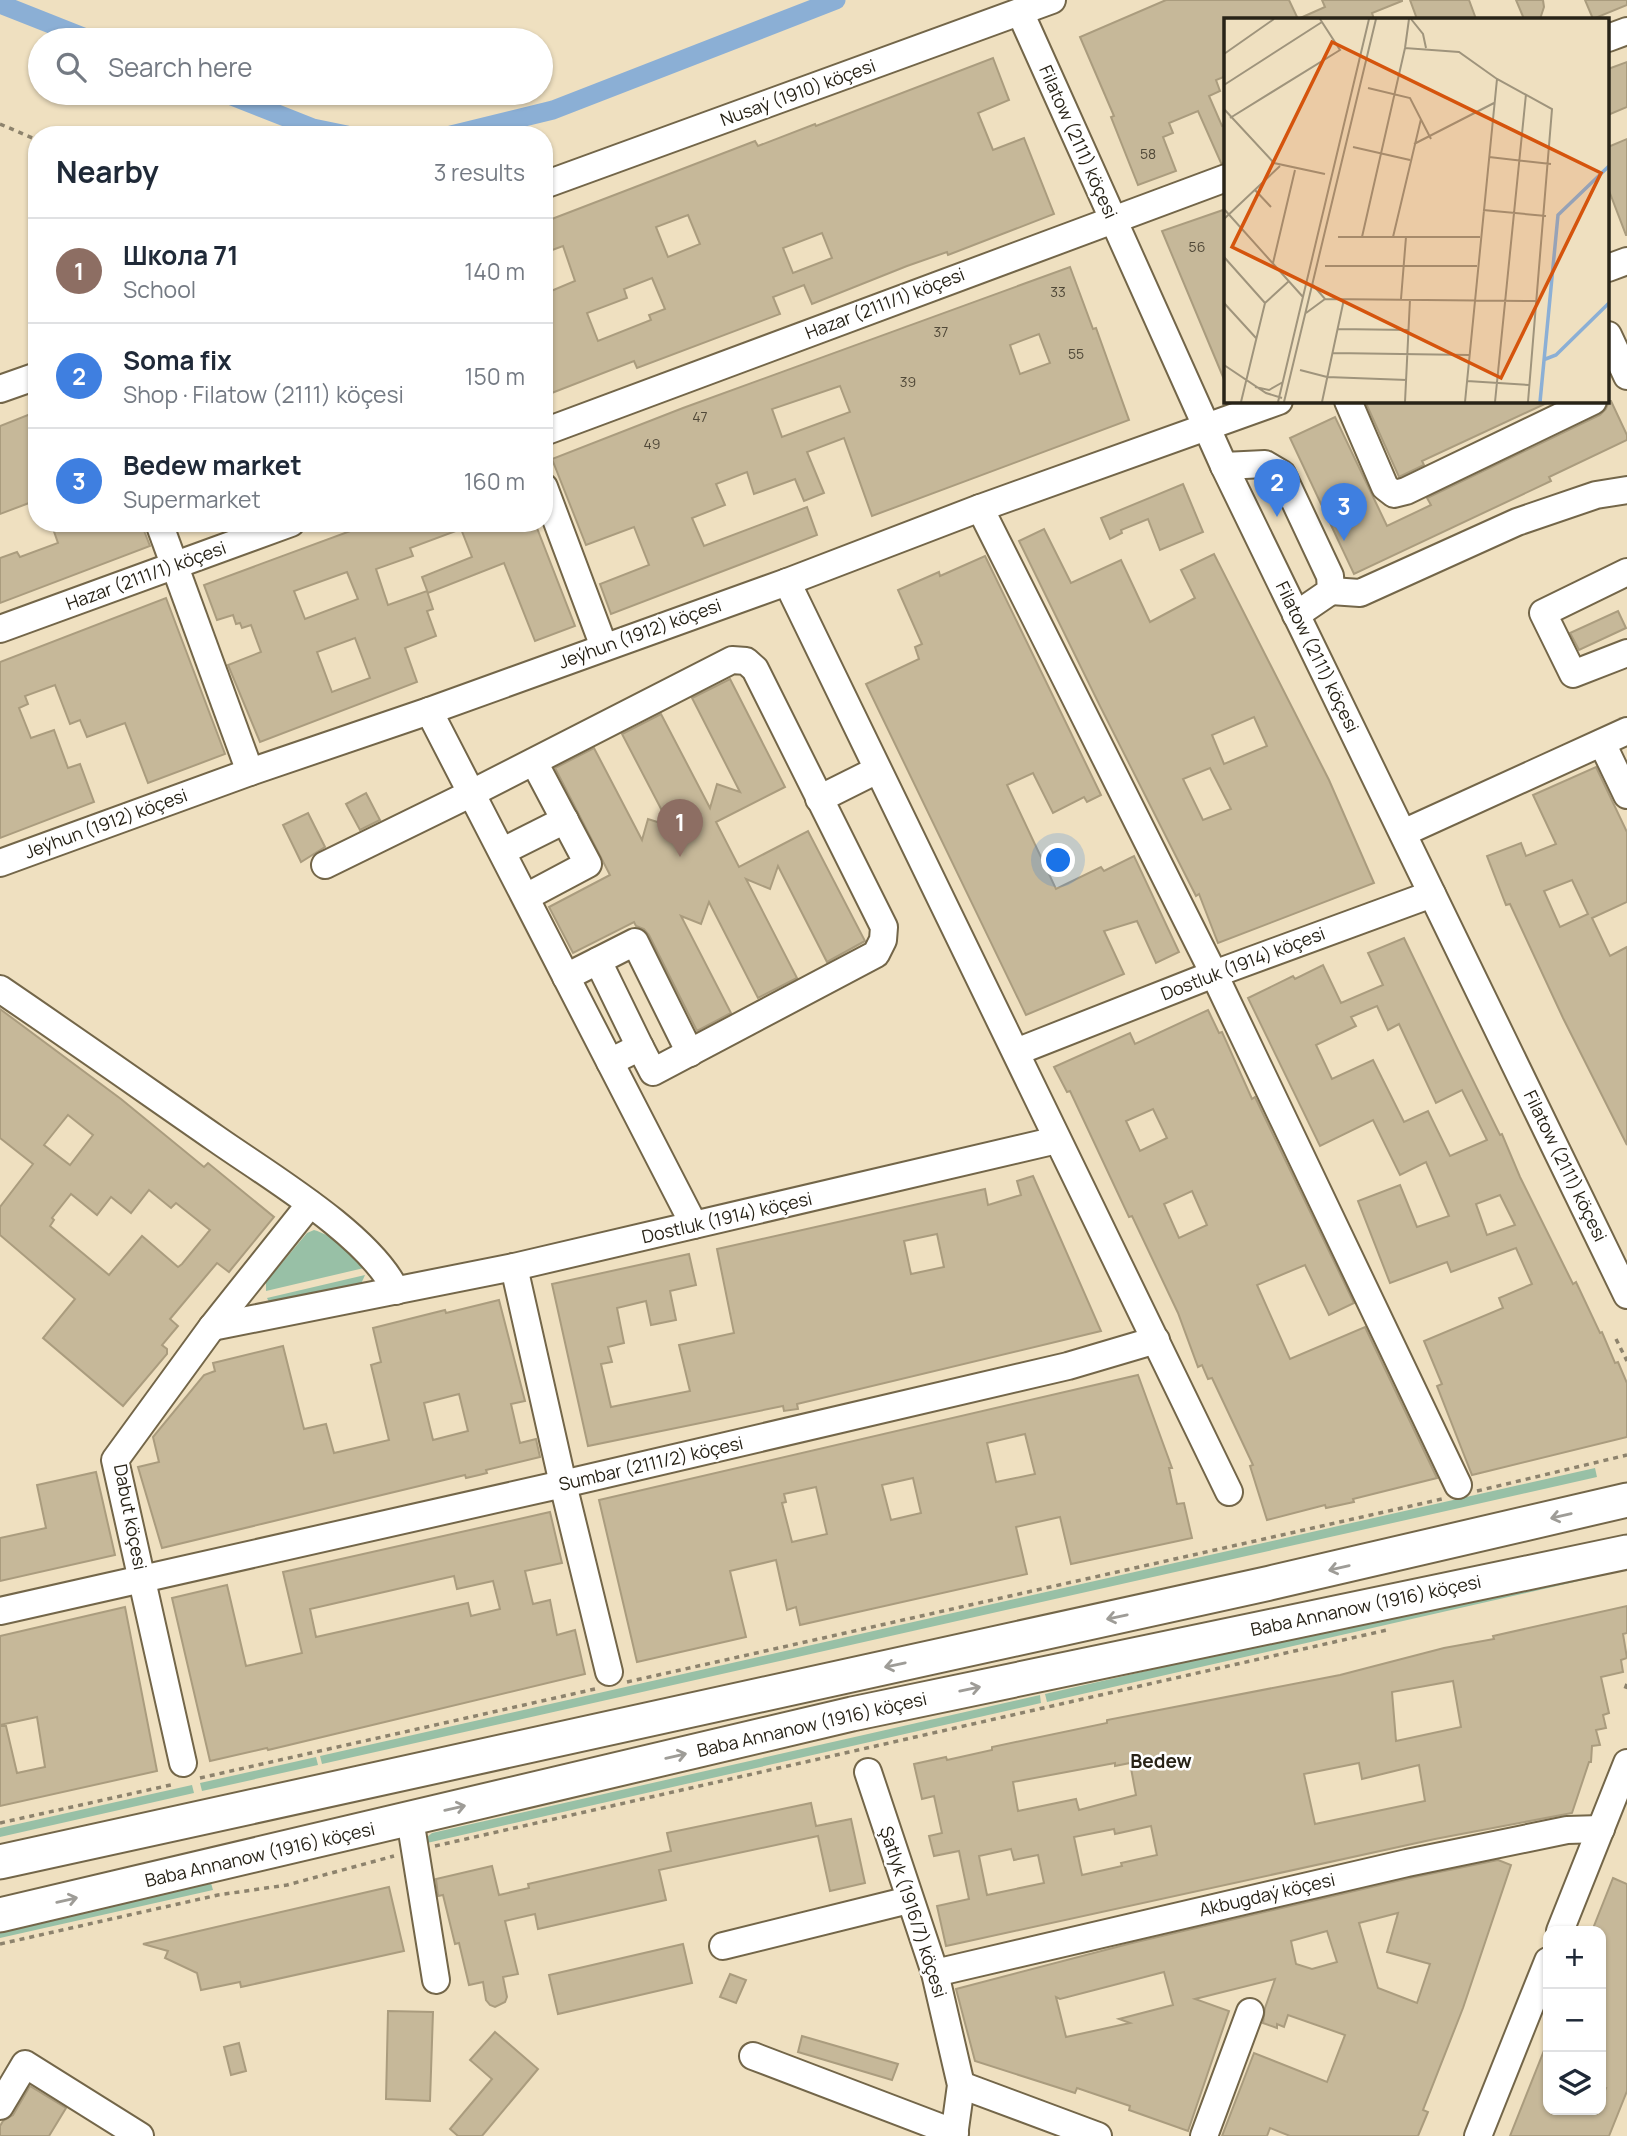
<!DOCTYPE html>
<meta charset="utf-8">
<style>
body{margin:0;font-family:Manrope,sans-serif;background:#f2f2f3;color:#1f2937}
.controls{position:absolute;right:21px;bottom:21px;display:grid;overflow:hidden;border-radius:14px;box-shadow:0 2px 5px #0004}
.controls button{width:63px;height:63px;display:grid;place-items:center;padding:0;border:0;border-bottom:2px solid #e0e1e3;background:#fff;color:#1f2937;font:35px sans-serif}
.you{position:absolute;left:1059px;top:861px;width:24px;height:24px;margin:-18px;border:5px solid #fff;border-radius:50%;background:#1a73e8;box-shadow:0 0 0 10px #1a73e833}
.badge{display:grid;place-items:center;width:46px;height:46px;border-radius:50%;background:#b45309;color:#fff;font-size:23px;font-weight:700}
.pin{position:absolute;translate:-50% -58px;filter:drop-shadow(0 2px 4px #0008)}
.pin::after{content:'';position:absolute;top:37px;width:24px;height:21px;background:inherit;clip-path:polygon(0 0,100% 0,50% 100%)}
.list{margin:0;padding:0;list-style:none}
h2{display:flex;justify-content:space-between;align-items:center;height:91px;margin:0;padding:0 28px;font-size:30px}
h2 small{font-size:23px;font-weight:400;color:#747a83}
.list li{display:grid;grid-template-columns:46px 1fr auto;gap:21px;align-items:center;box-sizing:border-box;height:105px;padding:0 28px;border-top:2px solid #e0e1e3}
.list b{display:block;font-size:26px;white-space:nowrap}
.list p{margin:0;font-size:23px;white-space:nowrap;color:#747a83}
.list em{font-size:23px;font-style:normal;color:#747a83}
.icon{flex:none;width:38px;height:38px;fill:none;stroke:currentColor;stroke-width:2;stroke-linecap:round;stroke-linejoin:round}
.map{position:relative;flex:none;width:1627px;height:2136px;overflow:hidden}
.search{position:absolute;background:#fff;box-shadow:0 2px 5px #0004;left:28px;top:28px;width:525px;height:77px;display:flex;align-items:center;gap:18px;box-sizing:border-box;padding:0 24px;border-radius:38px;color:#747a83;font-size:26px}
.panel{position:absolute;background:#fff;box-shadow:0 2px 5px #0004;left:28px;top:126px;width:525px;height:406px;border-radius:28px}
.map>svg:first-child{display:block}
.green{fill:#98c0a6}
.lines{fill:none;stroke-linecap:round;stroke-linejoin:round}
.canal{stroke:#8bafd5;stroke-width:19}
.building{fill:#c6b899;stroke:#aa9c7e;stroke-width:2;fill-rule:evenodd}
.minor-casing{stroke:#736649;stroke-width:30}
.major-casing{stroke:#736649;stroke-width:37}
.path{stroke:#8d836d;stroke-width:3.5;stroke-dasharray:5 5;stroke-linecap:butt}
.minor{stroke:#fff;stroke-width:26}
.major{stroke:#fff;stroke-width:33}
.oneway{stroke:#9e9c97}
.labels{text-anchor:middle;stroke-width:5;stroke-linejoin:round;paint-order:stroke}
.number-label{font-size:14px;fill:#504838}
.street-label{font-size:18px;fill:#282317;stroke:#fff}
.neighbourhood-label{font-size:19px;font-weight:bold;fill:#282317;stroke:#fff}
.inset-river{fill:none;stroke:#8bafd5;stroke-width:3.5}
.inset-road{fill:none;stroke:#9f947c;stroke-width:2}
.view{fill:#d5540d;fill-opacity:0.15;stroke:#d5540d;stroke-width:3.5}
.inset-edge{fill:none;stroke:#282317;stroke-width:3.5}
</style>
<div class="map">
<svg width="1627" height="2136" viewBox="0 0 1627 2136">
<rect width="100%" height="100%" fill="#efe0c0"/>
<g class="green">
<path d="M314,1230C331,1235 356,1252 364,1268L266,1291V1282L307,1233Z"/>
<path d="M365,1275L361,1284L270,1304L267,1298Z"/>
<path d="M1595,1468L1597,1477L322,1764L320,1756Z"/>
<path d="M1616,1564L1618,1572L1047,1702L1045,1694Z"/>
<path d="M1040,1695L1041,1703L427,1843V1837L432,1833Z"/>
<path d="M316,1757L318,1765L202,1791L200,1783Z"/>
<path d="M192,1785L194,1793L0,1837V1828Z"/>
<path d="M211,1883L213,1890L0,1938V1931Z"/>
</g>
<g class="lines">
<g class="canal">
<path d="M0,4L91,40"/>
<path d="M224,93L313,128L347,135"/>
<path d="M451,135L553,110L836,0"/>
</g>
</g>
<g class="building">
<path d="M1166,0H1289L1298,19H1226V76L1216,80L1220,91L1209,96L1222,126L1226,124V163H1221L1198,111L1169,123L1173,133L1163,137L1176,171L1138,185L1111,117L1114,116L1080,37Z"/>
<path d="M1322,0H1402V1L1372,13L1374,19H1298L1325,7Z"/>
<path d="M1410,0H1469L1476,19H1417Z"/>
<path d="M1516,0H1543L1544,7L1540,19H1524Z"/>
<path d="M1585,0H1627V5L1593,19Z"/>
<path d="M993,58L1009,100L978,113L993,150L1024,138L1054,214L948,255L947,252L907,266L812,304L804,285L773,297L780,314L637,368L634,361L544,396V294L575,281L563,246L544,253V222L755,141L758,146L815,124L816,126ZM688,215L700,244L668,257L656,227ZM822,233L832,258L793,273L783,248ZM652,278L665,309L649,315L651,320L598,341L587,313L627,298L624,289Z"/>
<path d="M1627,62V107L1608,115V69Z"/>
<path d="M1627,139V235H1626L1608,188V147Z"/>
<path d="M1226,209V384L1162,231Z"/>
<path d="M1070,267L1093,329L1096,328L1129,420L872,516L844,438L807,452L824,493L804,501L795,479L754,494L747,472L716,484L725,505L692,518L704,546L807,507L817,535L611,614L600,584L649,565L634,527L586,545L552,459L683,408ZM1039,334L1050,363L1020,374L1010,345ZM840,386L850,412L782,437L772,409Z"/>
<path d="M1365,401H1557L1552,403L1551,401L1422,461L1424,465L1399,477Z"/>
<path d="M1609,401H1611L1627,435V440L1549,477L1551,481L1354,574L1290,438L1335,417L1387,526L1431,505L1427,498L1600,415L1606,409Z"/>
<path d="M33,413H37V500L0,514V426Z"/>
<path d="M1183,484L1203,532L1160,550L1148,519L1121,530L1122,533L1110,539L1101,518Z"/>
<path d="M51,523H141L150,546L0,603V558L17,552L20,557L58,543Z"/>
<path d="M372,523H535L575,626L535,641L504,563L428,593L422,577L472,557L461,529L410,548L413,556L376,569L388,605L427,591L433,609L427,611L436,636L405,648L417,682L260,742L228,665L261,652L251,625L242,628L240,623L236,624L233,615L217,620L204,585ZM347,572L358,599L305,619L294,591ZM355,638L370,678L332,692L317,652Z"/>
<path d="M1044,529L1071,583L1121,560L1150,622L1195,598L1181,570L1214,554L1329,780L1374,883L1218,943L1199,894L1196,896L1100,706L1019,541ZM1254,717L1267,746L1224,764L1212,735ZM1210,768L1231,809L1203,820L1183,779Z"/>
<path d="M985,556L1101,795L1087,802L1084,797L1053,813L1033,773L1007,785L1056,889L1101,867L1104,871L1134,856L1179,952L1156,963L1137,921L1104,931L1124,974L1026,1015L866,684L919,659L915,647L922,644L898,590L939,572L940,576Z"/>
<path d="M166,598L225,754L148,783L125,723L87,737L80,720L70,724L55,685L25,696L28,704L19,708L31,738L54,730L68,768L80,764L94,802L0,838V662Z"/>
<path d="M1618,611L1626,628L1579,650L1570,633Z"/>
<path d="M730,679L785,787L716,822L739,867L808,831L865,941L827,962L778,866L770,889L746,879L797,978L758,998L709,902L701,924L681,916L731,1013L697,1031L649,935L644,929L636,926L634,922L573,953L549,907L610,875L555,768L594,748L642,840L648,819L670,826L622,734L661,714L710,808L717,784L740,792L692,698Z"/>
<path d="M1596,767L1627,832V902L1592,918L1610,956L1627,947V1145L1563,1018L1510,904L1506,905L1487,856L1521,843L1526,856L1556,844L1533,795ZM1572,880L1588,914L1560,927L1544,891Z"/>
<path d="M366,793L380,820L360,830L346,804Z"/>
<path d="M308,813L325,847L301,862L283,825Z"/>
<path d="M1404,938L1458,1050L1500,1135L1502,1134L1520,1177L1573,1284L1576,1282L1600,1333L1602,1332L1615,1363L1618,1362L1627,1383V1437L1472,1475L1437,1386L1442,1384L1424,1341L1503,1308L1499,1298L1532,1284L1516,1248L1451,1272L1447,1262L1390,1283L1358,1201L1400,1185L1417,1227L1449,1216L1426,1162L1400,1175L1373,1120L1320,1146L1248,998L1293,976L1295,979L1323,965L1341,1003L1383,985L1368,953ZM1377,1006L1388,1030L1399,1024L1436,1103L1462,1090L1487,1140L1450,1156L1428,1111L1404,1122L1373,1060L1332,1079L1316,1045L1356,1026L1351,1017ZM1500,1195L1515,1225L1487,1235L1476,1204Z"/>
<path d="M0,1009L121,1099L204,1167L208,1163L274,1217L229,1272L217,1263L170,1319L178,1326L162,1345L167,1349V1354L123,1406L43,1338L75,1299L0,1235V1207L33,1164L0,1138ZM68,1115L93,1135L70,1165L44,1145ZM149,1190L171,1208L176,1203L210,1230L182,1264L178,1267L142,1236L109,1275L50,1226L54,1220L52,1218L71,1194L97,1215L111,1197L131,1213Z"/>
<path d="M1208,1010L1219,1033L1222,1032L1252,1099L1255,1097L1354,1303L1329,1315L1305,1265L1257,1285L1290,1359L1365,1327L1437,1478L1353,1499L1354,1502L1326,1508L1325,1505L1267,1520L1250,1466L1253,1465L1229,1414L1212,1378L1208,1379L1202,1365L1198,1367L1178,1313L1132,1216L1129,1217L1070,1091L1067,1092L1054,1067L1130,1033L1135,1044ZM1153,1109L1167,1138L1140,1151L1126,1121ZM1192,1191L1207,1225L1179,1238L1164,1204Z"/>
<path d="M1033,1176L1101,1331L797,1404L798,1409L784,1411L783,1406L588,1446L552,1284L689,1254L696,1285L670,1291L676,1320L651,1325L646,1301L617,1308L624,1343L608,1347L612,1362L601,1364L611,1407L690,1391L679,1345L734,1333L717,1249L985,1189L988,1205L1021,1195L1017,1181ZM937,1234L944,1267L911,1274L904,1241Z"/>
<path d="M499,1300L525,1401L511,1404L520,1443L536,1439L540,1457L486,1470L487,1473L479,1475L466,1478L465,1475L162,1548L138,1467L159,1462L153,1437L204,1375L215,1371L213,1363L283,1346L304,1429L326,1424L334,1453L389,1440L371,1365L381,1362L373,1328L445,1310L446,1313ZM459,1394L468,1431L433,1440L424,1403Z"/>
<path d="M1138,1375L1172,1468H1169L1177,1504L1184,1503L1192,1538L1071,1564L1060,1517L1016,1527L1027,1574L800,1625L796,1607L787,1610L776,1560L730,1571L746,1637L637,1662L599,1500ZM1025,1434L1035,1474L996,1482L987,1443ZM913,1478L921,1513L891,1520L882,1485ZM816,1487L827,1534L792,1542L782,1503L786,1502L784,1494Z"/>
<path d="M96,1472L115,1555L0,1581V1538L46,1528L37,1485Z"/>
<path d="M550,1512L562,1563L525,1571L533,1604L550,1600L557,1635L575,1630L585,1674L268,1750L267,1748L210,1761L172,1598L227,1585L246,1666L302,1653L283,1572ZM454,1576L457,1589L493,1581L500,1609L471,1616L468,1603L316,1637L310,1609Z"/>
<path d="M1627,1606V1633L1623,1634L1627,1658L1621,1660L1623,1672L1601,1677L1609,1713L1603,1715L1606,1728L1596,1730L1600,1745L1592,1746L1591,1762H1589L1572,1813L1435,1839L946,1946L937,1906L969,1899L959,1851L934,1856L929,1836L942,1833L934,1796L922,1799L914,1764L946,1757L947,1760L992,1750V1747L1107,1723V1720L1340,1675L1444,1648L1494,1639L1493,1636ZM1453,1681L1461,1727L1396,1741L1392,1692ZM1115,1763V1766L1130,1763L1136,1795L1079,1810L1076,1799L1018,1811L1013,1782ZM1359,1763L1362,1779L1419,1765L1425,1801L1315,1824L1304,1774ZM1151,1826L1157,1855L1121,1863L1122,1866L1082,1875L1074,1837L1114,1829L1115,1834ZM1011,1849L1014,1860L1038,1855L1044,1883L987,1895L979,1856Z"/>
<path d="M125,1607L157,1771L0,1806V1726H6L17,1773L45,1767L37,1717L0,1725V1636Z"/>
<path d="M811,1803L816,1826L851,1819L865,1883L830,1891L818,1836L659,1870L666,1900L538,1929L535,1914L505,1921L518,1974L503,1977L507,1997L505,2002L495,2007L490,2005L486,2000L483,1982L469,1985L459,1943L455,1944L443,1895L438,1896L436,1879L492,1866L499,1895L529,1888L528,1884L671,1851L667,1833Z"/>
<path d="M1498,1860L1511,1865L1463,2008L1423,2110L1428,2112L1418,2136H1290L1270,2128L1267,2136H1222L1254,2053L1327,2082L1345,2035L1288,2015L1284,2027L1277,2024V2028L1263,2023L1265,2008L1275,1979L1195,1999L1229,2011L1188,2131L1129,2110L1130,2106L1077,2088L1075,2093L975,2061L956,1989L1132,1943L1410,1878ZM1398,1913L1387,1952L1430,1964L1417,2003L1378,1988L1359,1923ZM1327,1931L1337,1962L1312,1969L1296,1964L1291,1941ZM1164,1972L1173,2005L1119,2019L1130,2023L1066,2037L1056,1997L1060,1999Z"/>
<path d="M1613,1878L1627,1884V2091L1609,2136H1510L1547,2043L1548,2110H1601V2099L1606,2088L1601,2086V1931H1592Z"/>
<path d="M389,1887L404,1951L241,1987L240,1982L201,1990L197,1973L165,1958L168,1951L143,1944Z"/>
<path d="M683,1944L692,1983L558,2014L549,1975Z"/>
<path d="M730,1974L746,1980L736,2003L720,1997Z"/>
<path d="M388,2011L433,2012L430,2101L386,2099Z"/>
<path d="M495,2032L538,2069L482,2136H458L450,2129L492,2079L470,2060Z"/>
<path d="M802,2036L898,2064L892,2080L798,2052Z"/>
<path d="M239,2043L246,2071L231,2075L224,2047Z"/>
<path d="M30,2086L66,2108L49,2136H0V2126L3,2121L13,2115Z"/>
</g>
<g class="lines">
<g class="minor-casing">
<g id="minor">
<path d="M1020,12L1224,466L1627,1295"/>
<path d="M1608,38L1627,31"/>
<path d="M544,185L1052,0"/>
<path d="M1608,268L1627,261"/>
<path d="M1608,335L1627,376"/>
<path d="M0,389L37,376"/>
<path d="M1348,401L1385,487L1394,494L1406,491L1593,401"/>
<path d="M544,432L1226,178"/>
<path d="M1224,466L1265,464L1282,474L1330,576L1331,591L1296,615"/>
<path d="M544,487L604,647"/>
<path d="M980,508L1214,974L1458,1485"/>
<path d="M159,523L250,772"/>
<path d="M1627,572L1543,613L1573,674L1627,653"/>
<path d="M787,582L1229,1492"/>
<path d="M1331,591L1360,593L1517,522L1596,495L1627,490"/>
<path d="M0,629L291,523"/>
<path d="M429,711L694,1225"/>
<path d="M1602,743L1627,795"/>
<path d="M819,799L877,770"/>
<path d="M1403,833L1627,731"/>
<path d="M503,851L565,820"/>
<path d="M0,863L250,772L429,711L787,582L980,508L1279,401"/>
<path d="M325,865L472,793L732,660L746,661L755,669L884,927L883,940L876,954L653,1072L640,1047L610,1062"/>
<path d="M526,897L588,864L534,762"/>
<path d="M598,961L640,1047"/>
<path d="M566,977L635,942L690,1053"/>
<path d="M0,989C72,1038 143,1088 215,1138C266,1174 370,1235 396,1291"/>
<path d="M1016,1052L1214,974L1432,894"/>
<path d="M514,1267L563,1484L609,1672"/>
<path d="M212,1327L514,1267L1057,1140"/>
<path d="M0,1611L563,1484L1068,1366L1156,1340"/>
<path d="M183,1763L115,1460L212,1327L310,1204"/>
<path d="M868,1772L935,1973L961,2085L954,2136"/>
<path d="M410,1819L436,1980"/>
<path d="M1560,1931L1627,1763"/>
<path d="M723,1946L909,1900"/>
<path d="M935,1973L1407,1863L1567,1830L1601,1829"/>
<path d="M753,2056L955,2133"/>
<path d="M961,2085L1098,2136"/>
<path d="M0,2106L25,2064L140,2136"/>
<path d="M1204,2136L1250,2012"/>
<path d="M1478,2136L1548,1961"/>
</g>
</g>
<g class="major-casing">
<g id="major">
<path d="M0,1862L1270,1583L1627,1500"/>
<path d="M0,1915L852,1714L1627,1552"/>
</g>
</g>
<g class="path">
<path d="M0,124L37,140"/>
<path d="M1616,1339L1627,1361"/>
<path d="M1477,1491L1627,1455"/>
<path d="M627,1682L1442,1499"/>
<path d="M1627,1684L1625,1689L1627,1690"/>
<path d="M200,1778L595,1689"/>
<path d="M0,1823L175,1784"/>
<path d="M435,1846L1387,1630"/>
<path d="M0,1944L218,1895L287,1885L394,1856"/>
</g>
<use href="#minor" class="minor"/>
<use href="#major" class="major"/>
</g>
<defs><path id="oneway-shaft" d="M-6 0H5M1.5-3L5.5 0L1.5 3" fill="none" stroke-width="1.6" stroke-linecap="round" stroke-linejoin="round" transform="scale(1.75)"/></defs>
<g class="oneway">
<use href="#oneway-shaft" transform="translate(1561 1516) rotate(167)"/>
<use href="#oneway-shaft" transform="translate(1339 1568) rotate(167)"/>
<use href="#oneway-shaft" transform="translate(1117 1617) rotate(168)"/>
<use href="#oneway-shaft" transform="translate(895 1665) rotate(168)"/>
<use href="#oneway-shaft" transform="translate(970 1689) rotate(-12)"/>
<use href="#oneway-shaft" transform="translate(676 1756) rotate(-13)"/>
<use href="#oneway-shaft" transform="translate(455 1808) rotate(-13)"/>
<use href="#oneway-shaft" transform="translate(67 1900) rotate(-13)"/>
</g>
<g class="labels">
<g class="number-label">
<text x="1148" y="159">58</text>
<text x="1197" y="252">56</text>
<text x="1058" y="297">33</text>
<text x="941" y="337">37</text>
<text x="1076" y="359">55</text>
<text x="908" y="387">39</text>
<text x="700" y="422">47</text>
<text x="652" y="449">49</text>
</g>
<g class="street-label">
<text transform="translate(798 93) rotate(-20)" y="6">Nusaý (1910) köçesi</text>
<text transform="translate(1078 142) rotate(66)" y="6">Filatow (2111) köçesi</text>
<text transform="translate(885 304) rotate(-21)" y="6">Hazar (2111/1) köçesi</text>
<text transform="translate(146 576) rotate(-20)" y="6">Hazar (2111/1) köçesi</text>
<text transform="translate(640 634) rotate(-20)" y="6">Jeýhun (1912) köçesi</text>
<text transform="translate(1317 657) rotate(64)" y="6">Filatow (2111) köçesi</text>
<text transform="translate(106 824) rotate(-20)" y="6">Jeýhun (1912) köçesi</text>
<text transform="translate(1243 964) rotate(-21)" y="6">Dostluk (1914) köçesi</text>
<text transform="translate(1565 1166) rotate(64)" y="6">Filatow (2111) köçesi</text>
<text transform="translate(727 1218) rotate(-13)" y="6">Dostluk (1914) köçesi</text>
<text transform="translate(651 1464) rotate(-13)" y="6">Sumbar (2111/2) köçesi</text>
<text transform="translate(130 1517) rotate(79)" y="6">Dabut köçesi</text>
<text transform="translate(1366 1606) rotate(-12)" y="6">Baba Annanow (1916) köçesi</text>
<text transform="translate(812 1725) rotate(-13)" y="6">Baba Annanow (1916) köçesi</text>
<text transform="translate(260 1855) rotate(-13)" y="6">Baba Annanow (1916) köçesi</text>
<text transform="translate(1267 1895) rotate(-13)" y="6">Akbugdaý köçesi</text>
<text transform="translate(913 1912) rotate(72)" y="6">Şatlyk (1916/7) köçesi</text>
</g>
<g class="neighbourhood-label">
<text x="1161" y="1768">Bedew</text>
</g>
</g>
<g transform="translate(1224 18)">
<rect width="385" height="385" fill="#efe0c0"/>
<path class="inset-river" d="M319,342L332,337L385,285M316,384L334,197L385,148"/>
<path class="inset-road" d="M187,1L199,16L202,30M181,30L185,1M0,36L50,1M0,67L98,4M144,70L186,80L207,121M0,91L50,145L101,156M6,100L116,32L96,1M190,126L270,85M129,129L186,142M265,139L327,146M31,172L47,189M0,191L79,279M259,192L322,198M0,201L56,148M114,219H256M138,219L181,30L235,34L273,61L328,91L304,384M169,219L197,101M0,239L41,285M49,245L71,152M101,248H253M89,267L101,281L313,283M177,281L182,219M0,285L32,320M82,295L101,281M114,311L185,312M109,335L245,337M0,347L42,375L58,380M76,352L103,359L183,362M243,363L305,367M31,369L45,372L59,364M17,384L41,285L65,263M54,384L145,1M60,384L152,1M98,384L120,281M181,384L186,281M241,384L273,61M271,384L302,76"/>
<path class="view" d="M108,24L377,155L277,360L8,229Z"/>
<rect width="385" height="385" class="inset-edge"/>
</g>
</svg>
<div class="controls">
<button>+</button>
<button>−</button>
<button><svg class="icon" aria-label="layers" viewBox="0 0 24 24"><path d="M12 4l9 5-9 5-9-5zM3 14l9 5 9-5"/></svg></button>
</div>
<div class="you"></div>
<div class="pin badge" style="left:680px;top:857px;background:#8d6e63">1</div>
<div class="pin badge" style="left:1277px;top:517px;background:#3f7fe0">2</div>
<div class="pin badge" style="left:1344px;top:541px;background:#3f7fe0">3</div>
<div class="search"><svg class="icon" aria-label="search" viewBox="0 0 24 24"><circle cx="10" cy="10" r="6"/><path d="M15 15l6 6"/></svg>Search here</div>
<section class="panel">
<h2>Nearby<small>3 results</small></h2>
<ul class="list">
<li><span class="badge" style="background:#8d6e63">1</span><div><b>Школа 71</b><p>School</p></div><em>140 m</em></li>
<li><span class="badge" style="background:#3f7fe0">2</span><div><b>Soma fix</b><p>Shop · Filatow (2111) köçesi</p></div><em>150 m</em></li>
<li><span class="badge" style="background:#3f7fe0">3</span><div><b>Bedew market</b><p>Supermarket</p></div><em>160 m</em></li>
</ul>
</section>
</div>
